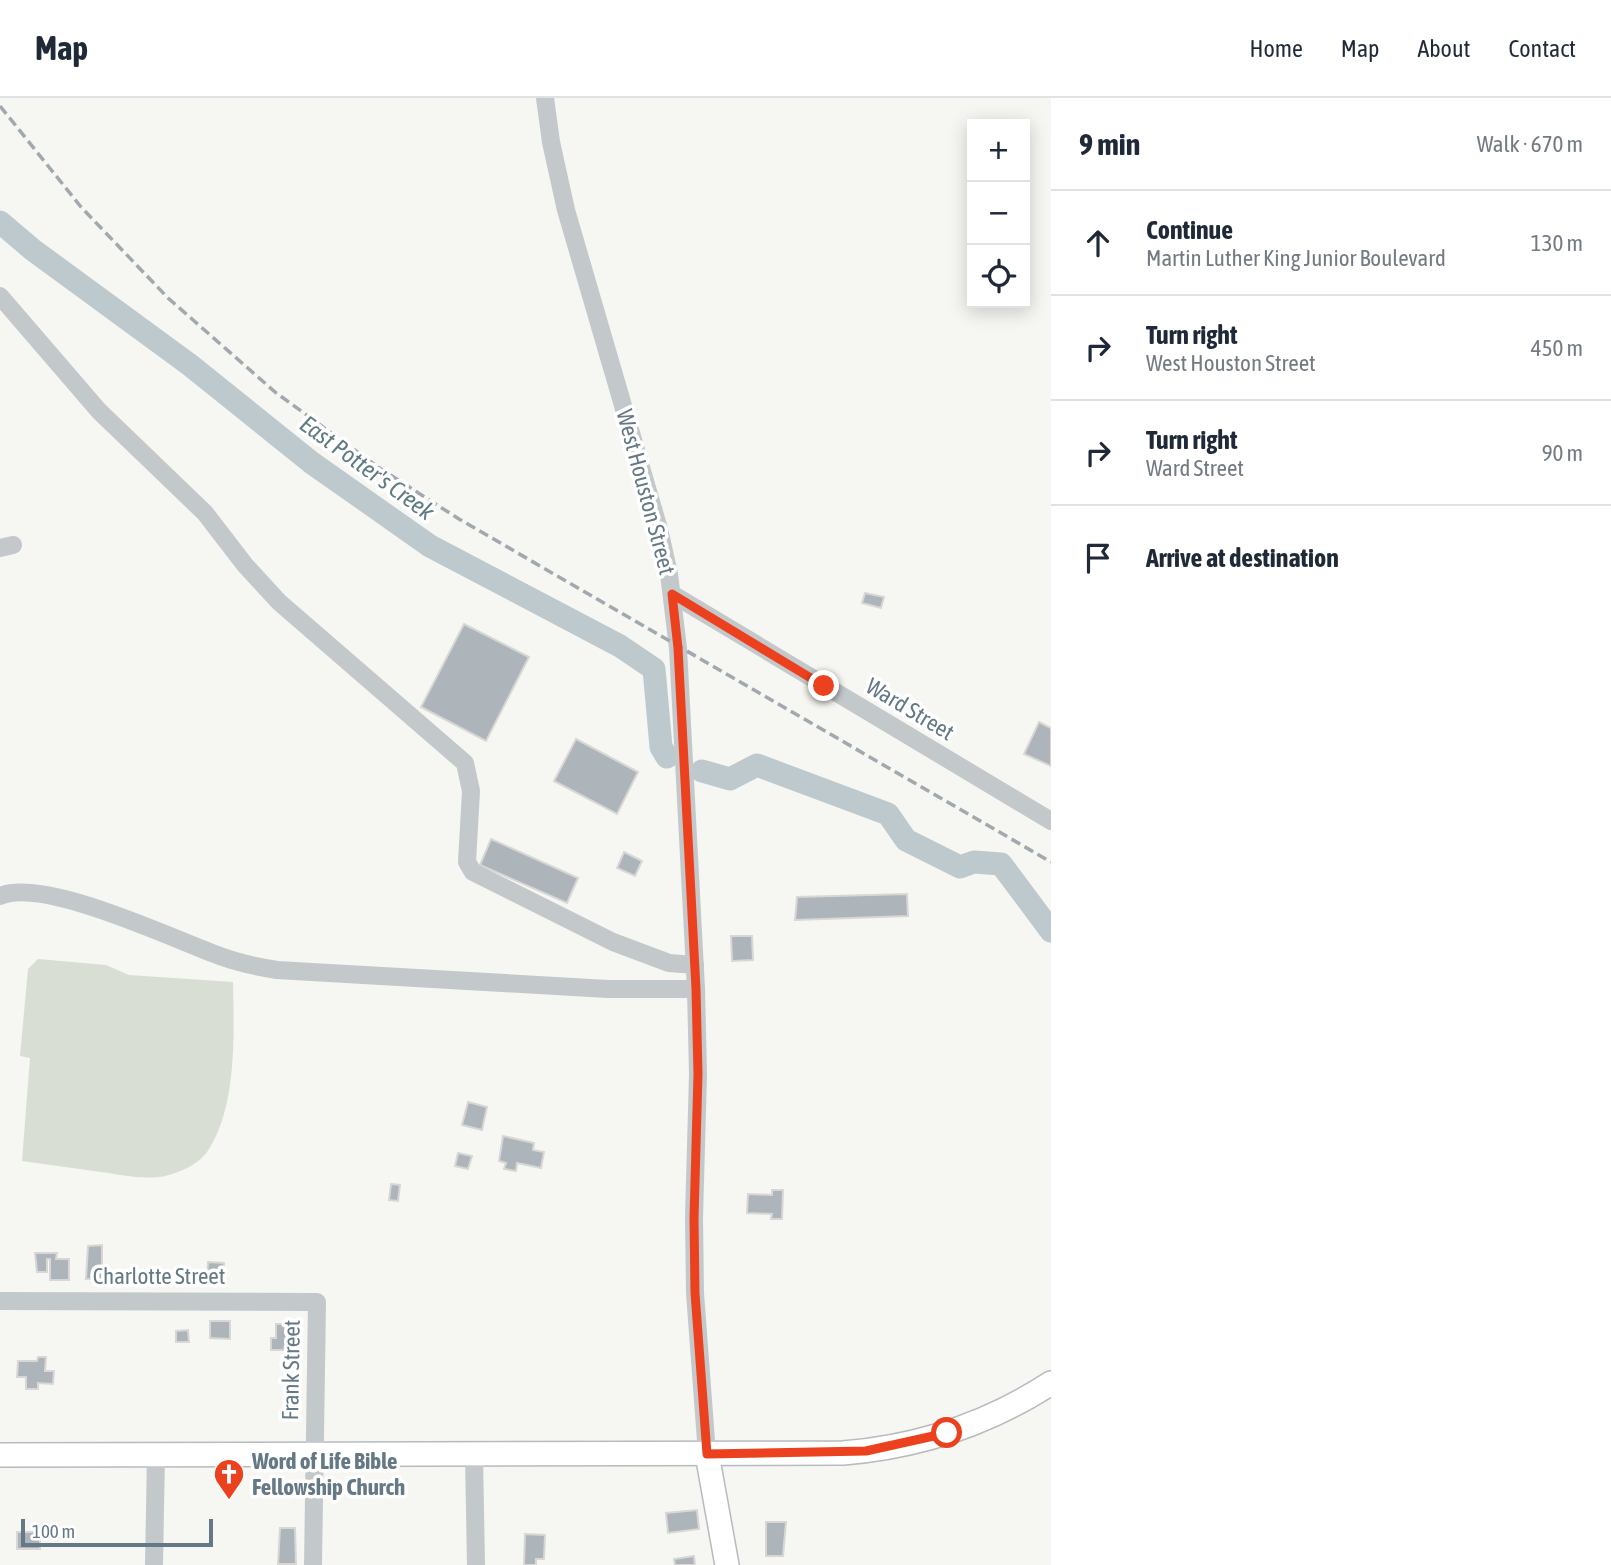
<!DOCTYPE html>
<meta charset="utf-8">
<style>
body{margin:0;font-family:"Asap Condensed",sans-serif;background:#f2f2f3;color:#1f2937}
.controls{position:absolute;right:21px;top:21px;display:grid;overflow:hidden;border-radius:0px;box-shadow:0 4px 18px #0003}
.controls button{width:63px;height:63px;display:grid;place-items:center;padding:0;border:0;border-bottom:2px solid #e0e1e3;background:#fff;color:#1f2937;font:35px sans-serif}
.scale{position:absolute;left:21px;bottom:18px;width:192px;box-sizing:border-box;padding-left:7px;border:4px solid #647885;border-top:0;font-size:19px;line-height:24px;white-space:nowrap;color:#647885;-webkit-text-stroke:5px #fff;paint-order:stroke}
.stop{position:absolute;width:21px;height:21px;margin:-16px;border:5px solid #eb411e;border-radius:50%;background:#fff}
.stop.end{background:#eb411e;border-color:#fff;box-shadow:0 2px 7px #0008}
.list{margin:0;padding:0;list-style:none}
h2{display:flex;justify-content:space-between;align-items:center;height:91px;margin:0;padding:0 28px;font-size:30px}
h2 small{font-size:23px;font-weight:400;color:#747a83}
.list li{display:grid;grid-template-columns:46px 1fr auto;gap:21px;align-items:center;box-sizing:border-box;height:105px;padding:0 28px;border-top:2px solid #e0e1e3}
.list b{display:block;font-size:26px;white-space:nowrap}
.list p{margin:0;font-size:23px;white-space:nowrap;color:#747a83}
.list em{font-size:23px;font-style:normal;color:#747a83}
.icon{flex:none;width:38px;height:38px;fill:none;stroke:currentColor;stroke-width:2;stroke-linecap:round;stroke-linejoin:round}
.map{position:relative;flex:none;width:1051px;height:1467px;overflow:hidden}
header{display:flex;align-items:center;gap:42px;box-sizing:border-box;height:98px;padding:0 35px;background:#fff;border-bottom:2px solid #e0e1e3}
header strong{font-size:33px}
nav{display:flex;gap:38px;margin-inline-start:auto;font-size:24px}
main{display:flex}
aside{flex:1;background:#fff}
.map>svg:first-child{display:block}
.green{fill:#d8ded3}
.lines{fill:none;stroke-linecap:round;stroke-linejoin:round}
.river{stroke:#bdc9cd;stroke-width:23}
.building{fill:#adb5ba;stroke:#d8d7d5;stroke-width:2}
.major-casing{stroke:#b6bbbe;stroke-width:26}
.minor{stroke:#c3c8ca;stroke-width:18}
.major{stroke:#fff;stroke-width:23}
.rail{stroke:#a1a9ae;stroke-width:3.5;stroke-dasharray:10 5;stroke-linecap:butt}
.route{stroke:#eb411e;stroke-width:9}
.labels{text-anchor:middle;stroke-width:7;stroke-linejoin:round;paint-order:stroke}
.street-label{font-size:23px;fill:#647885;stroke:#fff}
.poi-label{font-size:23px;font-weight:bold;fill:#647885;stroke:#fff;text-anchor:start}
.water-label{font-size:24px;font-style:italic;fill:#5f7b82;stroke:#fff}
</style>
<header>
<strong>Map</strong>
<nav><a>Home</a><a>Map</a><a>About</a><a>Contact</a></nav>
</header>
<main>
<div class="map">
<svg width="1051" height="1467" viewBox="0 0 1051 1467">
<rect width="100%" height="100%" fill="#f6f6f2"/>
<path class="green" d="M38,861L106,867L129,877L233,884C234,935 237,1007 209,1051C200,1066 181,1074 165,1078C144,1082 122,1077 101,1074C75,1070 48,1067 22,1063L30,960L20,958L28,871Z"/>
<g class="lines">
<g class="river">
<path d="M0,124L33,152L190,267L312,365L430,448L620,548L654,571L661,649L667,659"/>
<path d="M702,673L730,681L757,667L888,716L906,742L960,769L974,764L1001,766L1051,833"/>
</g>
</g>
<g class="building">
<path d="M865,495L884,499L881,510L862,505Z"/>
<path d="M464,526L529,559L486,643L421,609Z"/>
<path d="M1039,624L1051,630V668L1024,656Z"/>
<path d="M576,641L638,674L617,716L554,683Z"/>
<path d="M491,741L578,780L567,805L480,767Z"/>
<path d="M624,754L642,763L635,778L617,770Z"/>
<path d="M907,796L908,818L795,822L797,799Z"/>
<path d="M731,838H752L753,862L732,863Z"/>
<path d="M468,1004L487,1009L482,1032L462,1027Z"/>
<path d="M503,1038L534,1045L533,1052L544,1054L541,1070L517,1065L516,1073L504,1071L506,1065L499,1063Z"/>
<path d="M458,1055L472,1058L468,1071L455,1068Z"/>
<path d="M391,1086L400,1087L398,1103L389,1102Z"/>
<path d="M772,1092H783L782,1121H771L772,1116L747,1115L748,1096L772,1097Z"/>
<path d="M102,1147V1181H86L88,1148Z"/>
<path d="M35,1155H57L56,1161H69V1182H50V1161H47V1174H37Z"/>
<path d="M208,1164L224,1165L223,1185L207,1183Z"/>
<path d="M210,1223H230V1241L210,1240Z"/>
<path d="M276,1226H292L291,1252H271V1240H276Z"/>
<path d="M188,1232L189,1244H176V1233Z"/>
<path d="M38,1259H46L45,1273H54L53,1286L38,1285V1291H26V1279H17L18,1263H37Z"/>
<path d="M697,1412L699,1431L668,1435L666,1415Z"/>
<path d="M766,1424H786L783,1458H766Z"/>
<path d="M280,1430H295L296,1466H278Z"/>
<rect x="17" y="1434" width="23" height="17"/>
<path d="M525,1436L545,1437L544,1461H536V1467H524Z"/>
<path d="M694,1458L695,1467H675L674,1461Z"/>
</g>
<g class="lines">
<g class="major-casing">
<g id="major">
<path d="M707,1356L727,1467"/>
<path d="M0,1357L843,1355C917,1349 988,1326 1051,1285"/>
</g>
</g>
<g class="minor">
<path d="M545,0L551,44L566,112L659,431L669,476L678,550L696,891L698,976L694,1120L695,1195L707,1356"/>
<path d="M0,198L99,313L205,415L245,467L279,504L465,665L471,693L467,764L473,774L613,844L669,865L695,867"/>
<path d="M0,450L13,447"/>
<path d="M672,496L1051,723"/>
<path d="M0,798C44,779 173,841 220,858C239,865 258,869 277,872L608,891H696"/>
<path d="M0,1203L317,1204L313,1467"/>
<path d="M474,1357L476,1467"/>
<path d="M154,1467L156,1357"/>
</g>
<use href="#major" class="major"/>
<path class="rail" d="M0,8L81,109L168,200L275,294L378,369L459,421L1051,764"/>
</g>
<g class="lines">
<path class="route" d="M824,588L672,496L678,550L696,891L698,976L694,1120L695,1195L707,1356L866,1353L947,1335"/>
</g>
<defs>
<g id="church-pin" transform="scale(1.575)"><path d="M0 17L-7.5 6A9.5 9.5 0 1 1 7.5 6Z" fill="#eb411e" stroke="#fff"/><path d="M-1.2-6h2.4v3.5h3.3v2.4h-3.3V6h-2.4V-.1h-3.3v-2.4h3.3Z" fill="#fff"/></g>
</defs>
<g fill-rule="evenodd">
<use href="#church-pin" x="229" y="1376"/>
</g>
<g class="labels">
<g class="street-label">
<text transform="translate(646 394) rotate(75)" y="8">West Houston Street</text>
<text transform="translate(910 611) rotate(31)" y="8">Ward Street</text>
<text x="159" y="1186">Charlotte Street</text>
<text transform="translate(291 1272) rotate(-89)" y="8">Frank Street</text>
</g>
<g class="poi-label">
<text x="252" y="1371">Word of Life Bible<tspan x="252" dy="26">Fellowship Church</tspan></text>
</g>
<g class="water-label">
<text transform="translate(367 370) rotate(36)" y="8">East Potter's Creek</text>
</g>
</g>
</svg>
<div class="controls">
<button>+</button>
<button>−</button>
<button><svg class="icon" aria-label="locate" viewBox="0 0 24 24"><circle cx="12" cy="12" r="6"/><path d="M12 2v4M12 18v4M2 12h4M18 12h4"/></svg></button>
</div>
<div class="scale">100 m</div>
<div class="stop" style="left:947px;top:1335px"></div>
<div class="stop end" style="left:824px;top:588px"></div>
</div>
<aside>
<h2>9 min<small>Walk · 670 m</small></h2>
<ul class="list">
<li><svg class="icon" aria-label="ahead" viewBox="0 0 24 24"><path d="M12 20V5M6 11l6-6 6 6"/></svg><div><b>Continue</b><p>Martin Luther King Junior Boulevard</p></div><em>130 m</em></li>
<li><svg class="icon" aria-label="right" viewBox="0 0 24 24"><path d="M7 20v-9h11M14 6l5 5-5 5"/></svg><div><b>Turn right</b><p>West Houston Street</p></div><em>450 m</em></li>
<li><svg class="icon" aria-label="right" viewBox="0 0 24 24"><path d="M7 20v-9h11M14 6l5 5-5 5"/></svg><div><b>Turn right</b><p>Ward Street</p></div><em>90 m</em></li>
<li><svg class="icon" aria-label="arrive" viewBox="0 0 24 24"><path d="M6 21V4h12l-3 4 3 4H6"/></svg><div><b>Arrive at destination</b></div></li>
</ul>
</aside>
</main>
